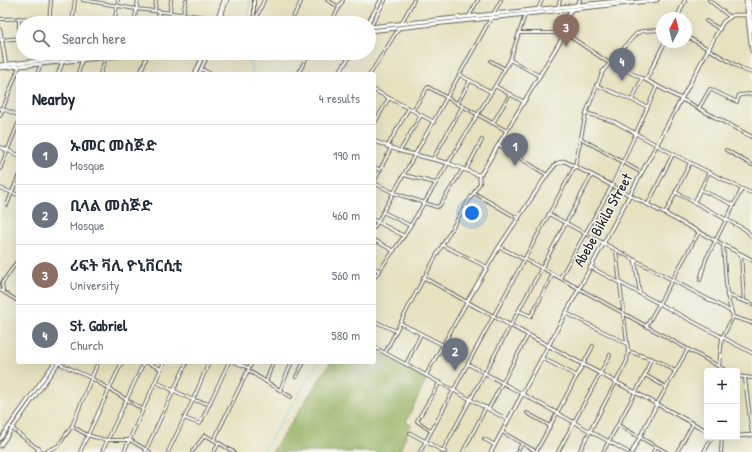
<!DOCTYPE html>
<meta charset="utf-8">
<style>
body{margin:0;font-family:"Patrick Hand","Noto Sans Ethiopic",sans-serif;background:#f6f6f7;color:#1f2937}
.controls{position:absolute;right:12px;bottom:12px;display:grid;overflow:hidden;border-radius:4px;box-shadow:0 4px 16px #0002}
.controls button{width:36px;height:36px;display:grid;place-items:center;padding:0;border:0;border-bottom:1px solid #e0e1e3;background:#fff;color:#1f2937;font:20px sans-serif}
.compass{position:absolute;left:656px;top:12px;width:36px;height:36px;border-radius:50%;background:#fff;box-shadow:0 4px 16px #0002;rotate:7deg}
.you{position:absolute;left:472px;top:213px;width:14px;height:14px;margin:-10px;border:3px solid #fff;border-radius:50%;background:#1a73e8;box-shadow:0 0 0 6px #1a73e833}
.badge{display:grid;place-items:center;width:26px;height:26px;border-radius:50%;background:#7c3aed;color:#fff;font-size:13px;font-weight:700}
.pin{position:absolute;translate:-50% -33px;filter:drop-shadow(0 1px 2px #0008)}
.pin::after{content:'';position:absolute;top:21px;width:14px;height:12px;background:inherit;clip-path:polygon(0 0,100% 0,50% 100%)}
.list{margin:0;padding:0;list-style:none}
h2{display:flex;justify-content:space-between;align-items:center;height:52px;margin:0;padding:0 16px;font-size:17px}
h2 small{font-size:13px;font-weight:400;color:#747a83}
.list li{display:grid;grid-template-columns:26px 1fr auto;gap:12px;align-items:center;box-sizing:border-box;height:60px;padding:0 16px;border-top:1px solid #e0e1e3}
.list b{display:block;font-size:15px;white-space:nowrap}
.list p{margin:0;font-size:13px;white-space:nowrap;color:#747a83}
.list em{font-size:13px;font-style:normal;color:#747a83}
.icon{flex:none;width:22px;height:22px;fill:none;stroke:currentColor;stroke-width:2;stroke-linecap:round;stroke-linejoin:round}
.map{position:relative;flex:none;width:752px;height:452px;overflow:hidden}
.search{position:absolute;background:#fff;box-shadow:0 4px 16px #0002;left:16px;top:16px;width:360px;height:44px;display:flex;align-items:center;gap:10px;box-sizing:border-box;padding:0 14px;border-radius:22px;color:#747a83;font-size:15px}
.panel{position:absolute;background:#fff;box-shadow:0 4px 16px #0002;left:16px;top:72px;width:360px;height:292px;border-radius:4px}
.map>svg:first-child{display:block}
.forest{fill:#98b264;stroke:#5a6740}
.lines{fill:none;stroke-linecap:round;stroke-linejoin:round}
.stream{stroke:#5bc7d4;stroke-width:1}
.street-casing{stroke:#636155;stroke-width:4}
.secondary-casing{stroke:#636155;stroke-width:4.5}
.primary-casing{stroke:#636155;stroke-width:5}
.street{stroke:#fff;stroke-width:2}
.secondary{stroke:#fff;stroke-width:2.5}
.primary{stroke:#fff;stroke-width:3}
.labels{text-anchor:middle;stroke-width:3;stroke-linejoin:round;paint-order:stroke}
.street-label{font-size:15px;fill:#1c1c1c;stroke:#f6f6f2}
</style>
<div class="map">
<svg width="752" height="452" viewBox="0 0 752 452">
<rect width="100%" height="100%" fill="#f6f6f2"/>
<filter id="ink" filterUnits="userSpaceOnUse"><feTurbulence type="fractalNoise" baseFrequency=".025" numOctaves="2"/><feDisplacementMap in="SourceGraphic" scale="8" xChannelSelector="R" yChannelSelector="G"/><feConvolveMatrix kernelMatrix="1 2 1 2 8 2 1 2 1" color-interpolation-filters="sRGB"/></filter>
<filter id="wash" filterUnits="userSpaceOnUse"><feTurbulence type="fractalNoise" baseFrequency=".012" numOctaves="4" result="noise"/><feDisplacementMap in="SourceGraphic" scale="16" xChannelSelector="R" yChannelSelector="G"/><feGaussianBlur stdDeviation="0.9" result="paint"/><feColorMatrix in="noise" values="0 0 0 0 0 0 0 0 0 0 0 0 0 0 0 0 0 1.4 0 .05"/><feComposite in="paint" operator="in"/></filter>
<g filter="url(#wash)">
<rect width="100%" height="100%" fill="#e7e1bf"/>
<path class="forest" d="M374,350L427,378L406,422L411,425L399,452H272L331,362H374Z"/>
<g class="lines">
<g class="stream">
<path d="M247,23L250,0"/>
<path d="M247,53L253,74"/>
<path d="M262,452L319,362"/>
</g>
</g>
</g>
<g filter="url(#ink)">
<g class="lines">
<g class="street-casing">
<g id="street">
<path d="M83,0L136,9L217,18"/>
<path d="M254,0V19"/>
<path d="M327,0L339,7"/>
<path d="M709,0L730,17"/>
<path d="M558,7L560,0"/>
<path d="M538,9L542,0"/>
<path d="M155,10L156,0"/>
<path d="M170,12L171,0"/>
<path d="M469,16L478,0"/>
<path d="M19,18V39"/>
<path d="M0,19L50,18"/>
<path d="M93,20L101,23"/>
<path d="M706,21L720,29"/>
<path d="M36,23V18"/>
<path d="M49,23L51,0"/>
<path d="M72,23L75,0"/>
<path d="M114,23L118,0"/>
<path d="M134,23L138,0"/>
<path d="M157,23L159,11"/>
<path d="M181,23L186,0"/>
<path d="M254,23L264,0"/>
<path d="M290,23L302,0"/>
<path d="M331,23L343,0"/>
<path d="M401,24L414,0"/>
<path d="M520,33H565L609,63L646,80"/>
<path d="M686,36L744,70L752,73"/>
<path d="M0,40L23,38"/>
<path d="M48,60V53"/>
<path d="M510,60L540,76"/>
<path d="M491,61L505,69"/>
<path d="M201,69L211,74"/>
<path d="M37,74L41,64"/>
<path d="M78,74L82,60"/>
<path d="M100,74L108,53"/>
<path d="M140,74L148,53"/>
<path d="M298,74L309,53"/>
<path d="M370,74L399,28"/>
<path d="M460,75L491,92"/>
<path d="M596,85L648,107"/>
<path d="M495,86L524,102"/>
<path d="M374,90L434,122"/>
<path d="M632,100L642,78"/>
<path d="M457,104L470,81"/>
<path d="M0,108L18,115"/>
<path d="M699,108L710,89L737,102L739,95L752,94"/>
<path d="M413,110L428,87L507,131"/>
<path d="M586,113L615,122L673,154L742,189L752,193"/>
<path d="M0,116L19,67"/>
<path d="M493,123L510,94"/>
<path d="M374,124L389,98"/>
<path d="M580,138L642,173"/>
<path d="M499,145L547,175"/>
<path d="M387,147L409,108"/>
<path d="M726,150L752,165"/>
<path d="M400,151L421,115"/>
<path d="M433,159L462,107"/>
<path d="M374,167L380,170"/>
<path d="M0,169L18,124"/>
<path d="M466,170L482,140"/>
<path d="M404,175L435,183"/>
<path d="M374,182L391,148"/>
<path d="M374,183L394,193L437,207L440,205L463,169"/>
<path d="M0,188L18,195"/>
<path d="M701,190L734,205"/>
<path d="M675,192L746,230L752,237"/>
<path d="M474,193L519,219"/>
<path d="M694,203L709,172"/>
<path d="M648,204L673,154"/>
<path d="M7,205L18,177"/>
<path d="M383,212L409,225"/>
<path d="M549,214L732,312"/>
<path d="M665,214L690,163"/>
<path d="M374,220L404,236"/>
<path d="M374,228L501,0"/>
<path d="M374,240L394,251"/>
<path d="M442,245L487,267"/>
<path d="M499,247L542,268L727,371"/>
<path d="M741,255L744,301"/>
<path d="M635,261L640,294"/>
<path d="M590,267L752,353"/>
<path d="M374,268L380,271"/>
<path d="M423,277L467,302L426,375"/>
<path d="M374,278L404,236L495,86L510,60L525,15"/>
<path d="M560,278L612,186L657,86"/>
<path d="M700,280L706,259L742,189"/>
<path d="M0,290L18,301"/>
<path d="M3,291L2,283L18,260"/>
<path d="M727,295L752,304"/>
<path d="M519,311L531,316L553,274"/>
<path d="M566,313L626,343"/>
<path d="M733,317L752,323"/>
<path d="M374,321L396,331"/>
<path d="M400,323L443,345"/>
<path d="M646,327L699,232"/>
<path d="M374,347L508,420"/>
<path d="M628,351L660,362L675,371"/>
<path d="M385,353C414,295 444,238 480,183L479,175"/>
<path d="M542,358L577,376"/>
<path d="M146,362L161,369"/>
<path d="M234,362L249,368"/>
<path d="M58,363L91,378L142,409"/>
<path d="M406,364L421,334"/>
<path d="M468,364L628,452"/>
<path d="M719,366L722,338L733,317L727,295L723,245"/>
<path d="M249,371L291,397"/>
<path d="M645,375L666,387"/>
<path d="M737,376L752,378"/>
<path d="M296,377L304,362"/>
<path d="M745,379L752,433"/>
<path d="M156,382L193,400L210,404"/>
<path d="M266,382L273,362"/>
<path d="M280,390L292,362"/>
<path d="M657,404L688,349"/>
<path d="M489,408L528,335"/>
<path d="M527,413L550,426"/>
<path d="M184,418L200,424L229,362"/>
<path d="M618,425L666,452"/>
<path d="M9,426L42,452"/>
<path d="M72,426L87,435L106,440H130L150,452"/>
<path d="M431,431L417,421L440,382"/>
<path d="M502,432L537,452"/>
<path d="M410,433L445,452"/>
<path d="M484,439L495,445"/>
<path d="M214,440L252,362"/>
<path d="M37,452L39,448"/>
<path d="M44,452L58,446L72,426L98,362"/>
<path d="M80,452L122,362"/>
<path d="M102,452L144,362"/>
<path d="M124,452L164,362"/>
<path d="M145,452L187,362"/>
<path d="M168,452L193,400L209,362"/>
<path d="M192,452L205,435L234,452"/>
<path d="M214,452L219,443"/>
<path d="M420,452L575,166L586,113L603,71L636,34L642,31L662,30"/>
<path d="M442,452L592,175"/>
<path d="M463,452L486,407"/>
<path d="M517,452L522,444"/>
<path d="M536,452L593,346"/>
<path d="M558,452L610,355"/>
<path d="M579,452L627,361L628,351L616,250"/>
<path d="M603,452L645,375L651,358"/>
<path d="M653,452L656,447"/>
<path d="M677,452L693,424"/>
<path d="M721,452L722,437"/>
</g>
</g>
<g class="secondary-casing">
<g id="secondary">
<path d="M576,5L580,0"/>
<path d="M677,18L685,0"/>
<path d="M216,23L224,0"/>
<path d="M218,23L227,0"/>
<path d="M368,23L381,0"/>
<path d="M369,29L385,0"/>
<path d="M0,30L6,65"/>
<path d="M665,42L646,80L752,137"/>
<path d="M58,74L63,61"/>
<path d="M195,74L204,53"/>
<path d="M199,74L208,53"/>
<path d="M338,74L352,53"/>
<path d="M374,141L400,151L448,163L478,175L481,174L565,33L568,16L572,8"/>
<path d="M0,147L18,155"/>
<path d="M707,431L467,302L499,247L547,175L556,164L564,161L592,175L752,260"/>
<path d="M737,436L752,435"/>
<path d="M724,437H729"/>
<path d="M0,439L55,362"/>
<path d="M0,446L59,362"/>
<path d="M491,452L723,22L733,15H748"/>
<path d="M632,452L657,404"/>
<path d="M704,452L712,437"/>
</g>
</g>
<g class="primary-casing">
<g id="primary">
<path d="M746,0L752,51"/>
<path d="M749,0L752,30"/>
<path d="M369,27L628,0"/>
<path d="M369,31L657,0"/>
<path d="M0,65L111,53"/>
<path d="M0,68L149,53"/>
</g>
</g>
<use href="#street" class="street"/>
<use href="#secondary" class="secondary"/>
<use href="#primary" class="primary"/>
</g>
</g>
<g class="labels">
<g class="street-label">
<text transform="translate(603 220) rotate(-61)" y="5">Abebe Bikila Street</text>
</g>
</g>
</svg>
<div class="controls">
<button>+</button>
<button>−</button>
</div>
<svg class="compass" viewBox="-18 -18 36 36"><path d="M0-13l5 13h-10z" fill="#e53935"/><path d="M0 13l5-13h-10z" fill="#747a83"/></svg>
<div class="you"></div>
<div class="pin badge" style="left:515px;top:166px;background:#6b7280">1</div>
<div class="pin badge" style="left:455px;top:371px;background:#6b7280">2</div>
<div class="pin badge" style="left:566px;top:47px;background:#8d6e63">3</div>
<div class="pin badge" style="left:622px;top:81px;background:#6b7280">4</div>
<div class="search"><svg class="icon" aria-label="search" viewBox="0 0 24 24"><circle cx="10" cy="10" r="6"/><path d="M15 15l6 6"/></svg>Search here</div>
<section class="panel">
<h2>Nearby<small>4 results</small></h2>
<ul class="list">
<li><span class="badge" style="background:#6b7280">1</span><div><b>ኡመር መስጅድ</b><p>Mosque</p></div><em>190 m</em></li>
<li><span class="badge" style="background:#6b7280">2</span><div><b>ቢላል መስጅድ</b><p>Mosque</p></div><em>460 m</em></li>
<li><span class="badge" style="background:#8d6e63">3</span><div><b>ሪፍት ቫሊ ዮኒቨርሲቲ</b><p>University</p></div><em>560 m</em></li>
<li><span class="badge" style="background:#6b7280">4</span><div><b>St. Gabriel</b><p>Church</p></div><em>580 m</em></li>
</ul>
</section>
</div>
